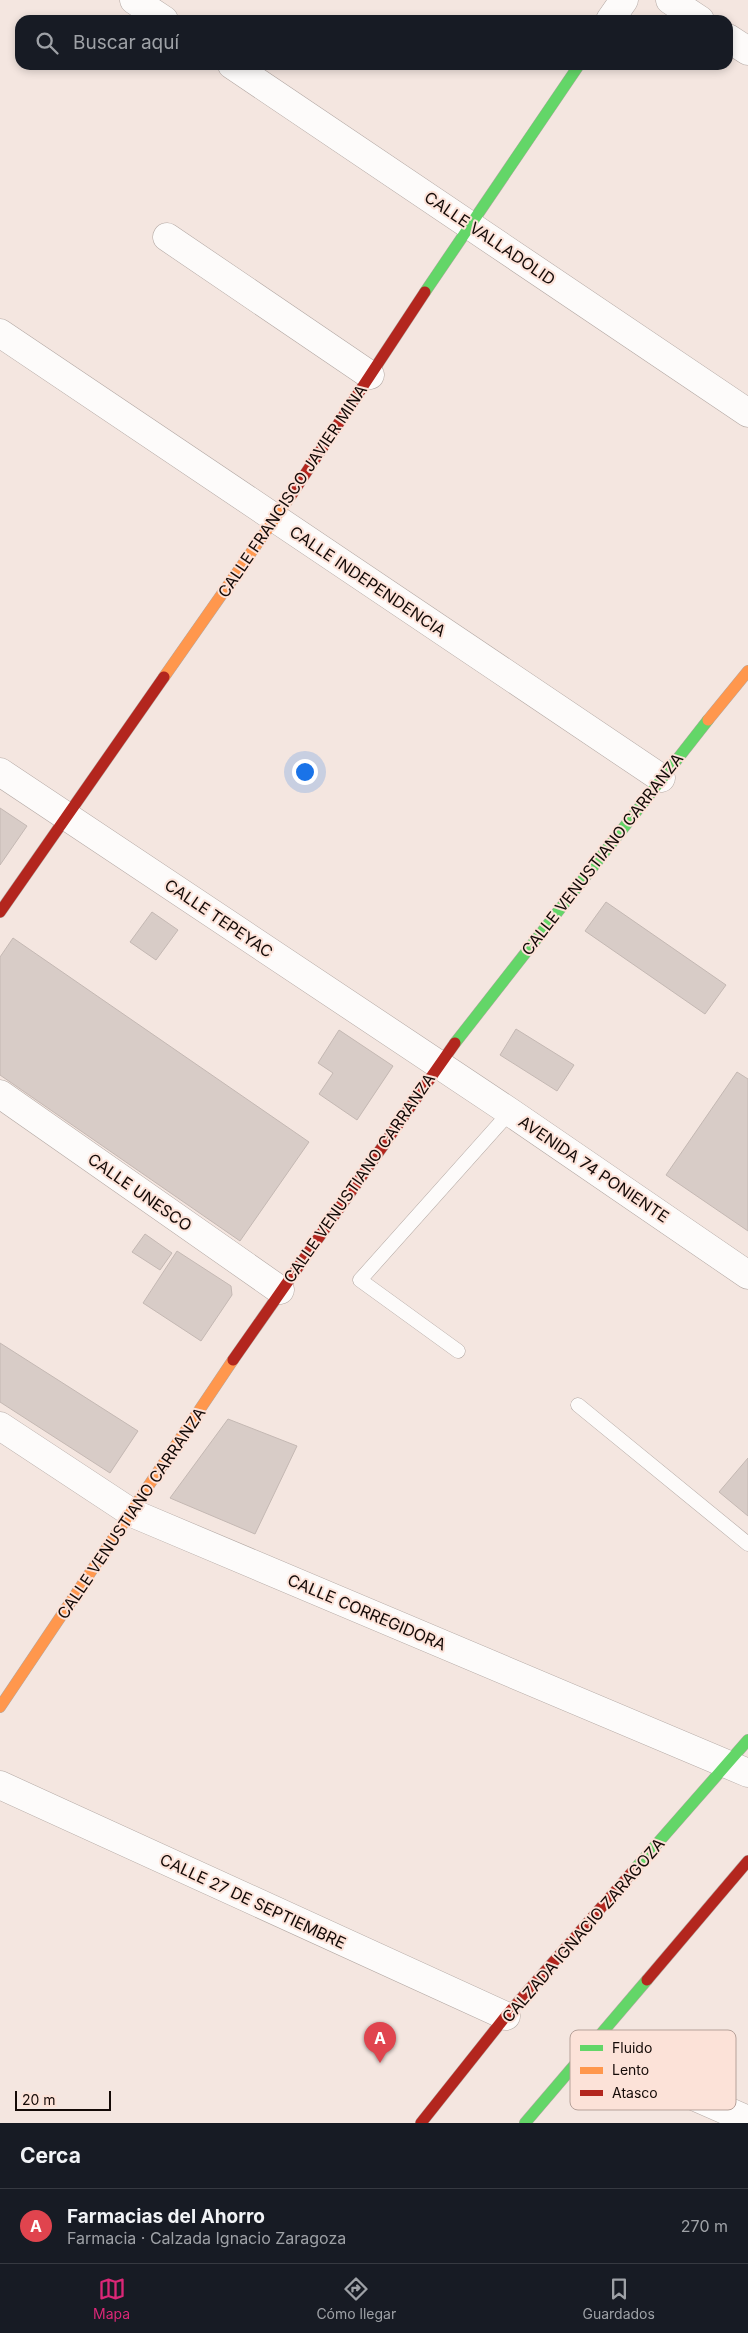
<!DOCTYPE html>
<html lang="es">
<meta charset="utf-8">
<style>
body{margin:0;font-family:Inter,sans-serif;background:#242831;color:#f1f3f6}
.scale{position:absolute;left:15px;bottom:12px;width:96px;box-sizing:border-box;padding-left:5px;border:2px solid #140a07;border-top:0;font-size:14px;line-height:18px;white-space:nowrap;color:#140a07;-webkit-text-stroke:4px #fce2d8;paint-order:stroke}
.you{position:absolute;left:304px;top:771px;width:18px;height:18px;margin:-12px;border:4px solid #fff;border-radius:50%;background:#1a73e8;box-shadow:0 0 0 8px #1a73e833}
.badge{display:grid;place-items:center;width:32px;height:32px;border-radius:50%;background:#db2777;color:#fff;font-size:16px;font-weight:700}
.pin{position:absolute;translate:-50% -41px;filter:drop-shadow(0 1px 2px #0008)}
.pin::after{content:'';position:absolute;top:26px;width:18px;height:15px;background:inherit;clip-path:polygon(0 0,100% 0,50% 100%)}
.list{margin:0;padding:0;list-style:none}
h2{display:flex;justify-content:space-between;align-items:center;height:65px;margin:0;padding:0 20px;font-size:21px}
h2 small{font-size:16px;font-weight:400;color:#9ea1a6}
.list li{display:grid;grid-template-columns:32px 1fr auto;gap:15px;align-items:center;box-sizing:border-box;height:75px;padding:0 20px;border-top:1px solid #363941}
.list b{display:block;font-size:19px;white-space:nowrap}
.list p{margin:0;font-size:16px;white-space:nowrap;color:#9ea1a6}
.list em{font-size:16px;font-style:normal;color:#9ea1a6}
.icon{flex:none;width:28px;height:28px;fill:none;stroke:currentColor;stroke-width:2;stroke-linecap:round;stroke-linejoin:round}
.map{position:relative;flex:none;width:748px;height:2123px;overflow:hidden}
.search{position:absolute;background:#171b24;box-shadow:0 2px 8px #0003;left:15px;right:15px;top:15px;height:55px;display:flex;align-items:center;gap:12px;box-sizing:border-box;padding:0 18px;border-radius:15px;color:#9ea1a6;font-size:19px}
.sheet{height:140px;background:#171b24}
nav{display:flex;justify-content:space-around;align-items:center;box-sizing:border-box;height:70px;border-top:1px solid #363941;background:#171b24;font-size:14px;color:#9ea1a6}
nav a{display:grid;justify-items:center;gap:2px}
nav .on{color:#db2777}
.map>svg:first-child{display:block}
.building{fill:#d8ccc7;stroke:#c4b8b3}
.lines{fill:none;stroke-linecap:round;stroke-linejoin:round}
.lane-casing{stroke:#b3a8a3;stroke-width:15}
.street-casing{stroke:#b3a8a3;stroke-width:29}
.fast-casing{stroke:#b3a8a3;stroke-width:12}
.slow-casing{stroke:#b3a8a3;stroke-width:12}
.jam-casing{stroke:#b3a8a3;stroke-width:12}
.lane{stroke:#fdfbfa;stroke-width:14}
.street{stroke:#fdfbfa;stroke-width:28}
.fast{stroke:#63d668;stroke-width:11}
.slow{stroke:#ff974d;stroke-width:11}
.jam{stroke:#b3261e;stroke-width:11}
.labels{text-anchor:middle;stroke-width:4;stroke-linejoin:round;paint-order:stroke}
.street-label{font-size:16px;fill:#140a07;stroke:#fce2d8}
.key{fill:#fce2d8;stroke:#b6a199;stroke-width:1}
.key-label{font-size:14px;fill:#140a07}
</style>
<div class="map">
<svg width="748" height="2123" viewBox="0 0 748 2123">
<rect width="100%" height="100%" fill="#f4e6e0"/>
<g class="building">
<path d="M0,808L27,826L0,865Z"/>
<path d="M606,902L726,985L705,1014L585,931Z"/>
<path d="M152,912L178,930L156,960L130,942Z"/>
<path d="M13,938L309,1142L240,1241L0,1075V957Z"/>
<path d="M516,1029L574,1065L557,1091L500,1055Z"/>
<path d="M339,1030L393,1066L357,1120L319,1094L333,1073L318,1063Z"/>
<path d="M737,1072L748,1079V1231L666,1175Z"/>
<path d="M145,1234L172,1253L160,1270L132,1252Z"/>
<path d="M177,1251L231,1286L232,1295L201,1341L143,1303Z"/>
<path d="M0,1343L138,1431L110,1473L0,1402Z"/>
<path d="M228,1419L297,1446L255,1534L170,1498Z"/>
<path d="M748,1458V1516L719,1492Z"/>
</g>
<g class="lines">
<g class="lane-casing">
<g id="lane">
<path d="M458,1351L360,1280L510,1112"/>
<path d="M578,1405L748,1544"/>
</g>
</g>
<g class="street-casing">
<g id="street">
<path d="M134,0L164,20"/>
<path d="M670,0L700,20"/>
<path d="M610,20L624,0"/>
<path d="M728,38L748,51"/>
<path d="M232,65L748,413"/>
<path d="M167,237L370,375"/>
<path d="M0,333L661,778"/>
<path d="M0,772L510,1112L748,1275"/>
<path d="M0,1094L280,1290"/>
<path d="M0,1426L132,1513L748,1773"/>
<path d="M0,1785L506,2016"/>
<path d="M588,2050L748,2120"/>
</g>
</g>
<g class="fast-casing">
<g id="fast">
<path d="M425,292L579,65"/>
<path d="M455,1043L708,720"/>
<path d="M634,1870L748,1740"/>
<path d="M525,2123L647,1980"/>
</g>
</g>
<g class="slow-casing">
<g id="slow">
<path d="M164,677L292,494"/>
<path d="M708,720L748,671"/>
<path d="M0,1707L233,1360"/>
</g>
</g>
<g class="jam-casing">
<g id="jam">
<path d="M292,494L425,292"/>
<path d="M0,912L164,677"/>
<path d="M233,1360L455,1043"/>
<path d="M647,1980L748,1861"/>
<path d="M421,2123L506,2016L634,1870"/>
</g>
</g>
<use href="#lane" class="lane"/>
<use href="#street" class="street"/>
<use href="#fast" class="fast"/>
<use href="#slow" class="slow"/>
<use href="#jam" class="jam"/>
</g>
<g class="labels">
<g class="street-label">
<text transform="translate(490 238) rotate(34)" y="6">CALLE VALLADOLID</text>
<text transform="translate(292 491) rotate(-56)" y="6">CALLE FRANCISCO JAVIER MINA</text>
<text transform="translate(368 581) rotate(34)" y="6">CALLE INDEPENDENCIA</text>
<text transform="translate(602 854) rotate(-52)" y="6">CALLE VENUSTIANO CARRANZA</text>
<text transform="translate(219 918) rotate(34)" y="6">CALLE TEPEYAC</text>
<text transform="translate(594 1169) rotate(34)" y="6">AVENIDA 74 PONIENTE</text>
<text transform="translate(359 1178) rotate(-55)" y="6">CALLE VENUSTIANO CARRANZA</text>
<text transform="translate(140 1192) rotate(35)" y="6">CALLE UNESCO</text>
<text transform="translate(131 1513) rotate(-56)" y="6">CALLE VENUSTIANO CARRANZA</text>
<text transform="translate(367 1612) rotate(23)" y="6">CALLE CORREGIDORA</text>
<text transform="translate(253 1901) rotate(25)" y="6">CALLE 27 DE SEPTIEMBRE</text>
<text transform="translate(583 1930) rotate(-49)" y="6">CALZADA IGNACIO ZARAGOZA</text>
</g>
</g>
<rect x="570" y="2030" width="166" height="80" rx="8" class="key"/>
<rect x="580" y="2045" width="23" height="6" fill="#63d668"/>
<rect x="580" y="2067" width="23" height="7" fill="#ff974d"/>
<rect x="580" y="2090" width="23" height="6" fill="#b3261e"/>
<g class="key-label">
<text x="612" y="2053">Fluido</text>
<text x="612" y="2075">Lento</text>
<text x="612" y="2098">Atasco</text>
</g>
</svg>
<div class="scale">20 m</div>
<div class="you"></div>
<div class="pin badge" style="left:380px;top:2063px;background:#e0444e">A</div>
<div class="search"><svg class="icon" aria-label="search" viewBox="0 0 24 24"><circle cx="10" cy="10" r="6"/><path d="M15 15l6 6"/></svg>Buscar aquí</div>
</div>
<section class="sheet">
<h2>Cerca<small></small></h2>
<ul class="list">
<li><span class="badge" style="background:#e0444e">A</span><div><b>Farmacias del Ahorro</b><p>Farmacia · Calzada Ignacio Zaragoza</p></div><em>270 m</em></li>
</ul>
</section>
<nav>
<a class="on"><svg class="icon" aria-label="map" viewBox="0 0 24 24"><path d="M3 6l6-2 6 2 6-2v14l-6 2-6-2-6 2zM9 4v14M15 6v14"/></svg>Mapa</a>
<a><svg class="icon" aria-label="directions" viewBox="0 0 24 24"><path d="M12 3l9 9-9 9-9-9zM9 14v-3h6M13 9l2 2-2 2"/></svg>Cómo llegar</a>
<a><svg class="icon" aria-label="saved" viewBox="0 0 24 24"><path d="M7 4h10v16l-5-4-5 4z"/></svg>Guardados</a>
</nav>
